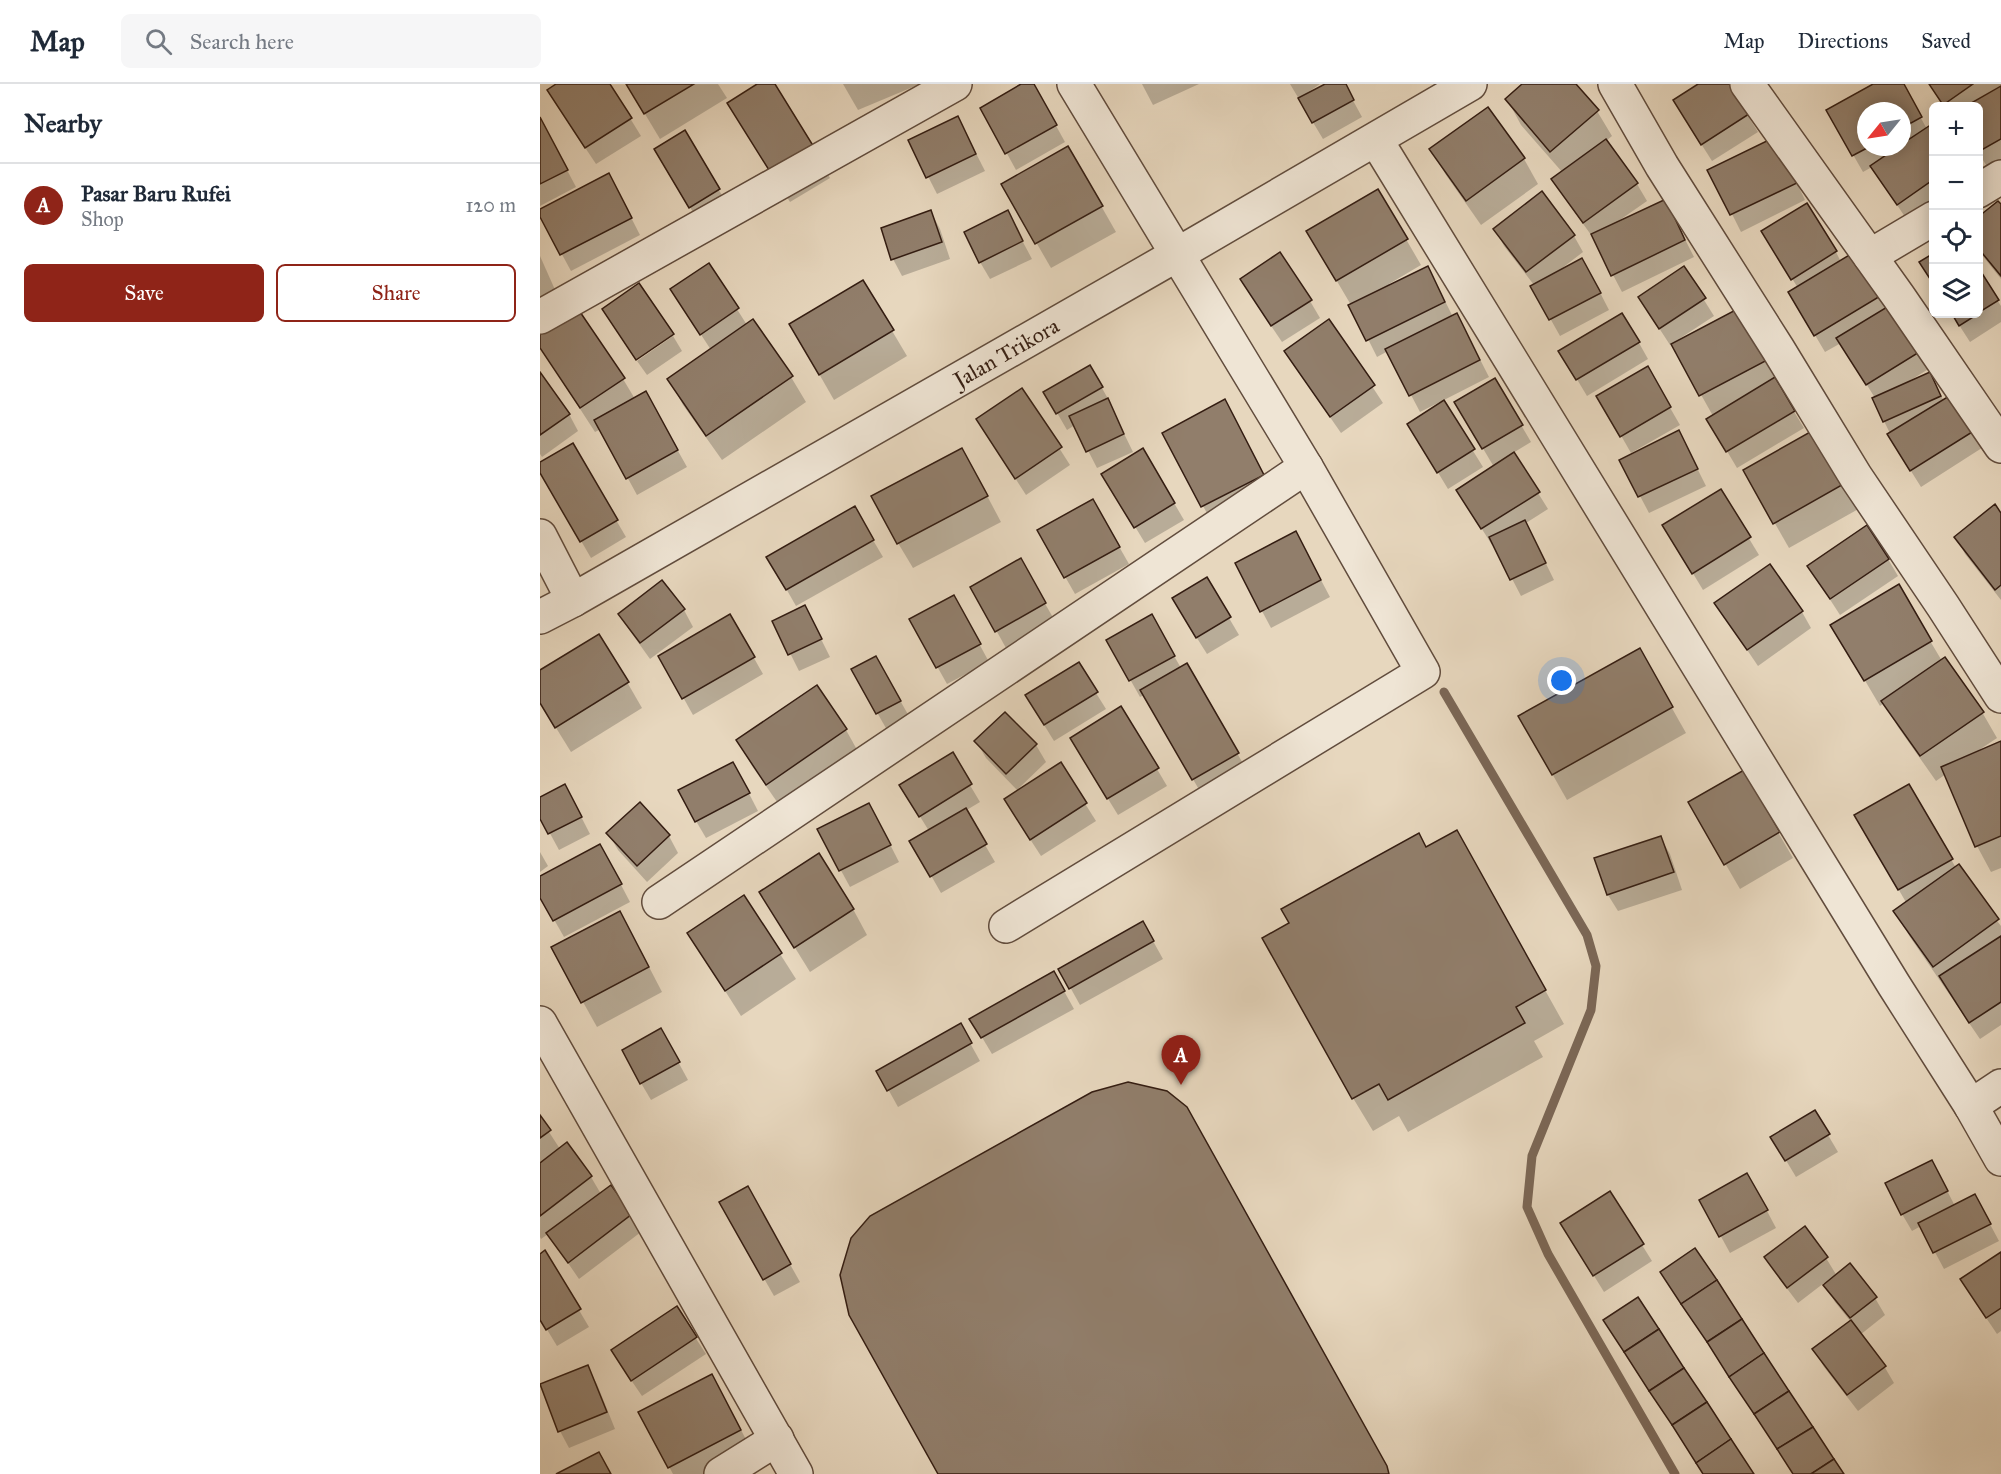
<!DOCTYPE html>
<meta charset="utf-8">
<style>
body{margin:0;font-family:"IM FELL Great Primer",serif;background:#f6f6f7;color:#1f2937}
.controls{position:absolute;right:18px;top:18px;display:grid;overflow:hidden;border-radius:9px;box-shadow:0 3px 15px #0003}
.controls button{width:54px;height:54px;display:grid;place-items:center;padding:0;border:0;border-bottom:2px solid #e0e1e3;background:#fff;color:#1f2937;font:30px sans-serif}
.compass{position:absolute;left:1317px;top:18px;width:54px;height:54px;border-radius:50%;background:#fff;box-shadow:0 3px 15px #0003;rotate:240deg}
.you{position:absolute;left:1022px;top:597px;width:21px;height:21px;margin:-15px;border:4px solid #fff;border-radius:50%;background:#1a73e8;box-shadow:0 0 0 9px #1a73e833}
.badge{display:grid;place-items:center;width:39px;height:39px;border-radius:50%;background:#8f2418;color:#fff;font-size:20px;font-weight:700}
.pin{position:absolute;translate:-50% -50px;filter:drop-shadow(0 2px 3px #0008)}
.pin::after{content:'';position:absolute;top:32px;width:21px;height:18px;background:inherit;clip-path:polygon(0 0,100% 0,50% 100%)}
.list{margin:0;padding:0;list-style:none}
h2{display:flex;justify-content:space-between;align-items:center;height:78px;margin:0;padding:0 24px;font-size:26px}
h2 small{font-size:20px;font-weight:400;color:#747a83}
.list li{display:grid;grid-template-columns:39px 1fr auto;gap:18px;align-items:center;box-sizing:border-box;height:84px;padding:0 24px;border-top:2px solid #e0e1e3}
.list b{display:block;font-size:22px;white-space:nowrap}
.list p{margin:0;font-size:20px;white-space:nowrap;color:#747a83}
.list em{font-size:20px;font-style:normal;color:#747a83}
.actions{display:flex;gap:12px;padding:18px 24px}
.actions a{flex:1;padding:14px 0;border:2px solid #8f2418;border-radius:9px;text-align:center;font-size:21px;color:#8f2418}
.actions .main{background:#8f2418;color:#fff}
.icon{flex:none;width:33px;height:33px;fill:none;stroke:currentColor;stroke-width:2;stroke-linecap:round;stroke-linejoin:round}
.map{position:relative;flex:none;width:1461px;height:1390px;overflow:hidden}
header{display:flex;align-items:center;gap:36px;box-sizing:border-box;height:84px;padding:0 30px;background:#fff;border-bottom:2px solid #e0e1e3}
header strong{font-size:28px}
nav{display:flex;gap:33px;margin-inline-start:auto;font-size:21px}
.search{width:420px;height:54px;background:#f6f6f7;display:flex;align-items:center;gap:15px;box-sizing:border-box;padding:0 21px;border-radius:9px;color:#747a83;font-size:22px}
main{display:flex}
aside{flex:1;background:#fff}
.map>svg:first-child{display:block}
.shadow{fill:#0003;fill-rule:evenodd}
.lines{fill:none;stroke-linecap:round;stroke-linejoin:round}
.stream{stroke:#7b6756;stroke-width:9}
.building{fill:#917e6b;stroke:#341d12;stroke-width:1.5}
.minor-casing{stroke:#614c3d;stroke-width:36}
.minor{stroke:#efe5d5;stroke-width:33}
.labels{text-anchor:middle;stroke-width:4.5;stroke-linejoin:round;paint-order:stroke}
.street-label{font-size:22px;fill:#341d12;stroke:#efe5d5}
</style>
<header>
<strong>Map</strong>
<div class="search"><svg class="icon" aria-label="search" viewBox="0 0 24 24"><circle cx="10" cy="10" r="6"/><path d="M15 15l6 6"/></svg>Search here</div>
<nav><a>Map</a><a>Directions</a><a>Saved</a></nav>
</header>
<main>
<aside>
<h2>Nearby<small></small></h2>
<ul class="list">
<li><span class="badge">A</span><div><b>Pasar Baru Rufei</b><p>Shop</p></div><em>120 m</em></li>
</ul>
<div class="actions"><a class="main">Save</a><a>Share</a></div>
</aside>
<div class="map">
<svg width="1461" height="1390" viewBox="0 0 1461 1390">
<rect width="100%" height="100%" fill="#e7d7be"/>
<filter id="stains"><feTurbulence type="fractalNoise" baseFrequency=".00333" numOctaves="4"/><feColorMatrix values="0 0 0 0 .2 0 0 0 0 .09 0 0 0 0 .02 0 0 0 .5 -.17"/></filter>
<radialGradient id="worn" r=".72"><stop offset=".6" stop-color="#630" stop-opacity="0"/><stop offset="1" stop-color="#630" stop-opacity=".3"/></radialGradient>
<g class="shadow">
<path d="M19,0H69L101,52L56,80L18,23Z"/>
<path d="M87,0H178L187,14L120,55Z"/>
<path d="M220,0H233L290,94L250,118L204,44Z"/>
<path d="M303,0H380L318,26Z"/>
<path d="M484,0H493L525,58L476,86L442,24Z"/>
<path d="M602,0H659L613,21Z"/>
<path d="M750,0H780L764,11L765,13L788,0H804L822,33L783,55Z"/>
<path d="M984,0H1034L1057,27L1072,52L1066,57L1097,100L1107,117L1077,138L1078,139L1125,116L1154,173L1082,208L1054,155L1023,112L1013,96L1023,89L981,41L967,15Z"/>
<path d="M1161,0H1188L1218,48L1172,77L1144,33Z"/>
<path d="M1336,0H1362L1387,45L1392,42L1394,44V118L1367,136L1332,83L1323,88L1288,27ZM1326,27H1362V63H1326Z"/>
<path d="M1390,0H1461V77L1448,84L1438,68V22H1404Z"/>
<path d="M948,26L984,75L998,100L941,141L906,91L891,66Z"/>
<path d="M418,34L445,87L397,110L370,57Z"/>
<path d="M0,35L36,103L0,122Z"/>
<path d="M144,48L189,123L160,140L116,66Z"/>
<path d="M528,64L576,148L511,184L463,101Z"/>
<path d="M1244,72L1265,116L1201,148L1170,86Z"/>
<path d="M838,107L881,181L849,200L850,202L897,201L913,233L926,248L949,293L902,317L943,383L908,405L879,357L903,319L902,317L880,328L848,267L837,273L811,221L768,148Z"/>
<path d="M78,108L100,151L31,187L0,130V127Z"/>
<path d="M1461,122V195L1438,166V135Z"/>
<path d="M391,128L400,145L410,175L362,192L353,175Z"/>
<path d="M467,128L492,175L450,195L440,178Z"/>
<path d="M955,145L1034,152L1043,168L1021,185L1052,193L1069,226L1020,252L992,202L994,201L964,162Z"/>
<path d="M1233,164L1296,168L1301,178L1315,169L1390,284L1371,296L1372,297L1389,290L1404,317L1445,362L1381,403L1359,368L1344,337L1335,314L1301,259L1285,268L1250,209L1258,204Z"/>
<path d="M0,172L16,208L0,216Z"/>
<path d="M169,181L207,241L213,237L251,293L266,318L182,376L143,321L129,295L171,266L132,206Z"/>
<path d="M1144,184L1174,232L1136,257L1138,259L1204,223L1246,299L1239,303L1264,344L1197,384L1168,335L1173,332L1132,259L1130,261L1110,230Z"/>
<path d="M1438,186L1461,222V238L1430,258L1412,230H1438Z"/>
<path d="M323,198L367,272L294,316L251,241Z"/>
<path d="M711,212L770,217L780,234L742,258Z"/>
<path d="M789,237L843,319L801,349L756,284L746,268Z"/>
<path d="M133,252L142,267L107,291L97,277Z"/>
<path d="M1099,259L1108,275L1047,312L1020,267Z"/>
<path d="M0,263L83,295L95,315L115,326L147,383L97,411L61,345L55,348Z"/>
<path d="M550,283L571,320L570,321L593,368L557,384L535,341L527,346L505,308Z"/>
<path d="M1107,284L1140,341L1091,369L1059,313Z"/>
<path d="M0,290L29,330L38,347L2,373L0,370Z"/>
<path d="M955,296L991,358L973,369L1008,425L986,439L1014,496L981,512L954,460L952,461L928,423L954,383L916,319Z"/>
<path d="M482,306L530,381L486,411L438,336Z"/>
<path d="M698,343L737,417L677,448L624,349Z"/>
<path d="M1278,345L1322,423L1249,464L1205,387Z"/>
<path d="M1139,348L1166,402L1109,429L1081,376Z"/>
<path d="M32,361L86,453L51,474L0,386V380Z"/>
<path d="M603,366L644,436L605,459L563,390Z"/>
<path d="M436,391L461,438L373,484L358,459Z"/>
<path d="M1180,407L1219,471L1163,506L1134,458Z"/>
<path d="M553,417L589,480L535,510L499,447Z"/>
<path d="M314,424L343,473L256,522L228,473Z"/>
<path d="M1461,431V516L1425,470L1416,453Z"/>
<path d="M765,466L790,513L731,544L722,527Z"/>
<path d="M1348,475L1358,492L1300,531L1269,483Z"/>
<path d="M480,476L515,537L466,564L432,503Z"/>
<path d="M666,495L699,551L667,570L643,532Z"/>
<path d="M122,498L144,526L153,543L110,575L90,547L80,531Z"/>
<path d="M1358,503L1402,577L1442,628L1457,654L1439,666L1440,668L1461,658V784L1451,788L1437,762L1406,690L1396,697L1358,643L1344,619L1340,622L1307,566Z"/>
<path d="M1176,520L1262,528L1271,544L1218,582Z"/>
<path d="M265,523L290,573L259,587L234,537Z"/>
<path d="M423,530L449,578L407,600L371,536Z"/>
<path d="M190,532L223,590L153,631L120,572Z"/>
<path d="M611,532L641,584L646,581L712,695L668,721L604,611L600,613L568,556Z"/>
<path d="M1099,566L1146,649L1027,716L980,633Z"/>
<path d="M336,574L370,634L347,646L313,586Z"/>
<path d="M0,588L87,598L102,624L31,668L0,618Z"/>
<path d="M556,609L566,625L514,657L496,628Z"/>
<path d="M581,624L627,702L578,731L541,671Z"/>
<path d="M465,630L496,661L506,678L477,706L446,674L436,657Z"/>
<path d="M306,646L320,671L242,725L212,682L198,657Z"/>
<path d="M412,671L440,718L425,727L455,778L401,809L372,758L389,747L371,718Z"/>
<path d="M520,680L556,737L501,772L475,732Z"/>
<path d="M1203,688L1253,774L1200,805L1150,719Z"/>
<path d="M202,696L218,727L166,754L156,737Z"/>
<path d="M1369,702L1416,784L1461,842V941L1440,955L1370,853L1355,828L1367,820L1316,732Z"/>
<path d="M0,715L34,719L50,750L19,766L0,731Z"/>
<path d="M338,737L359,778L310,803L279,746Z"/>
<path d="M68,749L129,752L138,769L107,798L78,766Z"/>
<path d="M1120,753L1130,770L1142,806L1078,827L1068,811L1056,775Z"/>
<path d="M886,764L935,781L1024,940L994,957L1003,973L868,1048L859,1032L833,1047L813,1014Z"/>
<path d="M0,768L8,782L0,788Z"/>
<path d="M69,778L90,818L24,853L0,811V794Z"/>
<path d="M221,809L313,825L327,851L270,888Z"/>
<path d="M204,813L256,895L201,932L149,850Z"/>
<path d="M603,839L623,875L540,921L520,885Z"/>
<path d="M94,854L122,908L57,943L43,918Z"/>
<path d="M514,889L534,925L452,970L431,935Z"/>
<path d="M420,941L440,977L358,1023L338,987Z"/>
<path d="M130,963L148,996L111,1016L101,999Z"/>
<path d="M0,1034L20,1065L27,1060L51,1093L61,1110L91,1131L101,1148L39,1195L8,1150L1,1155L0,1153Z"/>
<path d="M1288,1051L1298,1068L1256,1093L1232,1053Z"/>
<path d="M1401,1095L1415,1122L1444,1129L1459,1157L1404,1185L1381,1142L1372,1147L1362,1130Z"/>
<path d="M207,1104L260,1198L234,1212L181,1119Z"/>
<path d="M1217,1108L1236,1144L1190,1169L1161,1116Z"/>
<path d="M1032,1156L1102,1161L1112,1177L1064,1208Z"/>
<path d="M5,1169L49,1243L17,1262L0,1234V1171Z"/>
<path d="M1461,1170V1247L1457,1250L1432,1213Z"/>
<path d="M1226,1173L1286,1174L1297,1192L1335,1214L1345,1231L1320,1251L1344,1282L1354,1299L1318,1327L1284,1283L1274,1266L1311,1238L1295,1218L1284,1199L1258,1219L1236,1190Z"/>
<path d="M136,1224L166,1270L102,1312L82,1283Z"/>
<path d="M47,1283L57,1300L75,1345L29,1364L20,1347Z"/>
<path d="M186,1317L214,1371L179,1390H133L100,1329Z"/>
</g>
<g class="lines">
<path class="stream" d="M904,608L1047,851L1056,882L1051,926L992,1072L987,1123L1008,1170L1135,1390"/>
</g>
<g class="building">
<path d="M16,0H70L92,34L45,64L7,6Z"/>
<path d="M86,0H154L104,30Z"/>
<path d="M217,0H235L277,68L234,94L187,19Z"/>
<path d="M481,0H494L517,41L465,70L440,24Z"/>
<path d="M785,0H806L814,16L772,39L758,14Z"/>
<path d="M982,0H1036L1059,26L1010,68L965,15Z"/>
<path d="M1158,0H1190L1209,30L1161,61L1133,16Z"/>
<path d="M1333,0H1364L1382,33L1362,44V27H1326V63H1329L1312,72L1286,26Z"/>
<path d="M1389,0H1433L1403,21Z"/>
<path d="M1461,2V55L1438,68V22H1426Z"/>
<path d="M948,23L985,74L926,117L889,65Z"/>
<path d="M418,32L436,70L386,94L368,56Z"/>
<path d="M0,33L28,86L0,100Z"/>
<path d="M1392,40L1394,95L1357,121L1330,82L1358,63H1362V60Z"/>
<path d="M145,46L180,105L149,124L114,65Z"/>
<path d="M1235,53L1257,99L1190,131L1167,86Z"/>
<path d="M1066,55L1098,99L1043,139L1011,95Z"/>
<path d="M528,62L563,122L495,160L461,100Z"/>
<path d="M69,89L92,134L20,171L0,133V125Z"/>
<path d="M838,105L868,155L796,197L766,147Z"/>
<path d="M1002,107L1035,151L986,188L953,145Z"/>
<path d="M1126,115L1145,156L1071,192L1051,150Z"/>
<path d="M1458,117L1461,120V192L1438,164V133Z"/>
<path d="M1267,119L1297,167L1251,196L1221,147Z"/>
<path d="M391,126L402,158L351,176L341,144Z"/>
<path d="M468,126L483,157L439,179L424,148Z"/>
<path d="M1316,167L1342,211L1274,252L1248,208Z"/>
<path d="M740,168L772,216L731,242L700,195Z"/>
<path d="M1394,169V201L1379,178Z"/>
<path d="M1042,174L1061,209L1009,236L990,202Z"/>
<path d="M169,179L199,224L160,251L130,205Z"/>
<path d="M888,182L905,218L826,257L808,221Z"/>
<path d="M1144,182L1166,214L1119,245L1098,213Z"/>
<path d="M1438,183L1459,216L1438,229Z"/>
<path d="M323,196L354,246L279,291L249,240Z"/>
<path d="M99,199L134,250L96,276L62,225Z"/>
<path d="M1352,220L1381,267L1326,301L1296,254Z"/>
<path d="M1205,221L1233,273L1159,312L1131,260Z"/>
<path d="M36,222L85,294L40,324L0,264V246Z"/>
<path d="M917,229L940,276L869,312L845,265Z"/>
<path d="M1082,229L1100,258L1036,296L1018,267Z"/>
<path d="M1412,230H1438L1419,242Z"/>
<path d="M213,235L253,292L166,352L127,295Z"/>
<path d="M789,235L835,301L790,333L744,267Z"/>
<path d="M550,281L563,303L516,330L503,308Z"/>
<path d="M1108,282L1131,323L1080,353L1056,312Z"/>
<path d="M0,288L30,330L0,351Z"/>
<path d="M1390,288L1401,312L1343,338L1332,314Z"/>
<path d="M1235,293L1255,327L1186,368L1166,335Z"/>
<path d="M955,294L983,341L942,365L914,318Z"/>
<path d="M482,304L522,363L475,395L436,335Z"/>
<path d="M106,307L138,366L86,395L54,336Z"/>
<path d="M1414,309L1437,345L1370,387L1347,350Z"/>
<path d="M568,314L584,350L546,368L529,332Z"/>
<path d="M685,315L724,391L661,423L622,349Z"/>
<path d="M904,316L935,365L897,389L867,340Z"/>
<path d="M1279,343L1309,397L1233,440L1203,386Z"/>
<path d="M1139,346L1158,385L1098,413L1079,376Z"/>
<path d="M33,359L78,436L40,458L0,389V378Z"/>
<path d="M422,364L448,412L357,460L331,412Z"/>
<path d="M603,364L635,419L594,444L561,390Z"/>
<path d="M974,368L1000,408L941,445L916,406Z"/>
<path d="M1181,405L1211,453L1152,490L1122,441Z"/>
<path d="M553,415L580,463L524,494L497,446Z"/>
<path d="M1455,420L1461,429V501L1455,506L1414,453Z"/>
<path d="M315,422L334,456L246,506L226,473Z"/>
<path d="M985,436L1006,479L970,496L949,453Z"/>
<path d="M1327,441L1349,475L1290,515L1267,482Z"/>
<path d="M756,447L781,496L720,528L695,479Z"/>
<path d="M481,474L506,519L455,548L430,503Z"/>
<path d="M1230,480L1263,527L1207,566L1174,519Z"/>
<path d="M667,493L691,533L656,554L632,514Z"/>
<path d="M122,496L145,525L100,559L78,530Z"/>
<path d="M1359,500L1392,557L1324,597L1290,541Z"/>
<path d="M414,511L441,560L396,584L369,535Z"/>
<path d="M265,521L282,555L248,571L232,537Z"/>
<path d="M190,530L215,573L142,615L118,572Z"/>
<path d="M612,530L635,572L589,597L566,556Z"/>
<path d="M59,550L89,598L15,644L0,619V586Z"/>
<path d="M1100,564L1133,623L1012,691L978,632Z"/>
<path d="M336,572L361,617L336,630L311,585Z"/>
<path d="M1405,573L1444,628L1380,672L1341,617Z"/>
<path d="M539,578L558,608L504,641L485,611Z"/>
<path d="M647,579L699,669L652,696L600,606Z"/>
<path d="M277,601L307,645L226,701L196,656Z"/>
<path d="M581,622L619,684L567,715L530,654Z"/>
<path d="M465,628L497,660L466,690L434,657Z"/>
<path d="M1461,657V752L1435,763L1401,683Z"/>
<path d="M413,668L432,700L379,733L359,701Z"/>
<path d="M193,678L210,709L155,738L138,706Z"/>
<path d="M521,678L547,719L490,756L464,715Z"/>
<path d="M1204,686L1240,748L1184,781L1148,718Z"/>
<path d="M25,700L42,733L8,750L0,735V713Z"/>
<path d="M1369,700L1413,775L1358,806L1314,731Z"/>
<path d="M100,718L130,751L97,782L66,749Z"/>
<path d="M329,719L351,761L299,787L277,745Z"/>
<path d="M426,724L447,760L390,793L369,757Z"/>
<path d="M917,746L1006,906L976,923L985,939L848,1016L839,1000L812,1015L722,854L749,839L741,825L879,749L886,763Z"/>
<path d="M1121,752L1134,788L1067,811L1054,774Z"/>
<path d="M60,760L82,800L13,837L0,814V792Z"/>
<path d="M279,769L314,825L254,864L219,808Z"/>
<path d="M1419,780L1459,835L1393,883L1353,827Z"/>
<path d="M204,811L242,869L185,907L147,849Z"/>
<path d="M80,827L109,883L41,919L11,863Z"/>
<path d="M603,837L614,857L529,905L518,885Z"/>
<path d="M1461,852V918L1429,939L1399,892Z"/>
<path d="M514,887L525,907L441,954L429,935Z"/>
<path d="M421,939L432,959L347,1007L336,987Z"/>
<path d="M121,944L140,978L100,1000L82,966Z"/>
<path d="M588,998L627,1007L647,1023L847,1382L849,1390H398L309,1231L300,1191L311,1154L330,1132L552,1008Z"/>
<path d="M1275,1026L1290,1050L1245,1077L1230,1053Z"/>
<path d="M0,1031L11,1046L0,1054Z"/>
<path d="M27,1058L52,1092L0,1132V1079Z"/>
<path d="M1392,1076L1408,1107L1361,1131L1345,1099Z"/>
<path d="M1207,1089L1228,1126L1179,1153L1159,1116Z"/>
<path d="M71,1101L92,1130L28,1179L6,1149Z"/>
<path d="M208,1102L251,1180L223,1196L179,1118Z"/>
<path d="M1070,1107L1104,1160L1053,1192L1020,1139Z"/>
<path d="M1435,1110L1451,1140L1393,1169L1378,1139Z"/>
<path d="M1265,1142L1288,1173L1247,1204L1224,1173Z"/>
<path d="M1155,1164L1177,1196L1141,1220L1120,1188Z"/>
<path d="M5,1166L41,1225L6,1246L0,1236V1170Z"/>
<path d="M1461,1168V1224L1446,1234L1420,1195Z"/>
<path d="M1310,1179L1337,1213L1310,1234L1283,1201Z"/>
<path d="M1177,1196L1202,1235L1167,1258L1141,1220Z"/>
<path d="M1098,1213L1119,1245L1084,1268L1063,1236Z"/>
<path d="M137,1222L157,1253L91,1297L71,1266Z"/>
<path d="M1202,1235L1224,1269L1189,1293L1167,1258Z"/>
<path d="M1311,1236L1346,1282L1307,1311L1272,1265Z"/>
<path d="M1119,1245L1144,1284L1109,1307L1084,1268Z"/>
<path d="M1224,1269L1249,1307L1214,1330L1189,1293Z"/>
<path d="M48,1281L67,1328L18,1348L0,1300Z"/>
<path d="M1144,1284L1167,1318L1132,1341L1109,1307Z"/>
<path d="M172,1290L201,1346L128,1384L98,1328Z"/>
<path d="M1249,1307L1273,1343L1237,1365L1214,1330Z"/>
<path d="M1167,1318L1191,1355L1156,1379L1132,1341Z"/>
<path d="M1273,1343L1294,1375L1271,1390H1253L1237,1365Z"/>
<path d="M1191,1355L1214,1390H1163L1156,1379Z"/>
<path d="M59,1368L71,1390H16Z"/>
<path d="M1294,1375L1304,1390H1271Z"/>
</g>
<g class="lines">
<g class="minor-casing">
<g id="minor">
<path d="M1075,0L1122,82L1238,265L1316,393L1403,522L1461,612"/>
<path d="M1207,0L1359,213L1461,362"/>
<path d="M836,56L1354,901L1431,1022L1461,1075"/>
<path d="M1438,107L1461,93"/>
<path d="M1330,172L1394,134"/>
<path d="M0,233L415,0"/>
<path d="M0,452L33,516"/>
<path id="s1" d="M0,533L33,516L638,170L930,0"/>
<path d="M119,818L766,383"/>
<path d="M466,842L883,588L766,383L534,0"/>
<path d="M0,939L256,1390"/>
<path d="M1431,1022L1461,1002"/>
<path d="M181,1390L237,1355"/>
</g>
</g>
<use href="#minor" class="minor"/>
</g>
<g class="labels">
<g class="street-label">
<text dy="8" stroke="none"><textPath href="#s1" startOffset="536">Jalan Trikora</textPath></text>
</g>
</g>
<rect width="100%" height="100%" filter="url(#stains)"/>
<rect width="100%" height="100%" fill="url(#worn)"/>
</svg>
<div class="controls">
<button>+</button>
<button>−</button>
<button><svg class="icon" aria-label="locate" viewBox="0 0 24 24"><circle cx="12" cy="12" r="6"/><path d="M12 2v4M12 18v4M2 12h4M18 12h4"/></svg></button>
<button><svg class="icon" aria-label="layers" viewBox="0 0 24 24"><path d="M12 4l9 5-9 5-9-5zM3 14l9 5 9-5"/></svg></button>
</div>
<svg class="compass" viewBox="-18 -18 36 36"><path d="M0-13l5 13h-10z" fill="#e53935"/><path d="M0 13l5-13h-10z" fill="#747a83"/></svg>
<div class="you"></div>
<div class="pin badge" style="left:641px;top:1001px">A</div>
</div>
</main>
